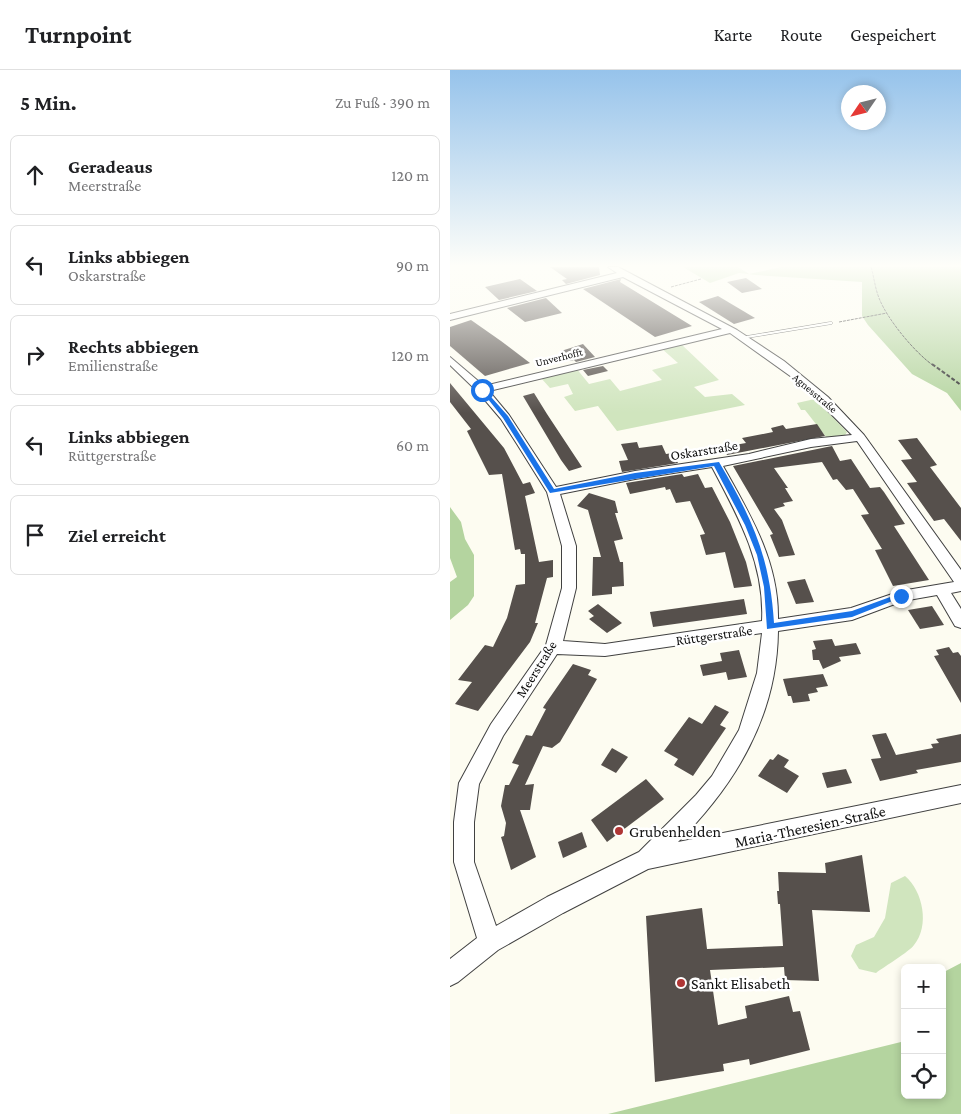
<!DOCTYPE html>
<html lang="de">
<meta charset="utf-8">
<style>
body{margin:0;font-family:"Crimson Pro",serif;background:#f6f6f6;color:#202124}
.controls{position:absolute;right:15px;bottom:15px;display:grid;overflow:hidden;border-radius:8px;box-shadow:0 2px 8px #0003}
.controls button{width:45px;height:45px;display:grid;place-items:center;padding:0;border:0;border-bottom:1px solid #e0e0e0;background:#fff;color:#202124;font:25px sans-serif}
.compass{position:absolute;left:391px;top:15px;width:45px;height:45px;border-radius:50%;background:#fff;box-shadow:0 2px 8px #0003;rotate:235deg}
.stop{position:absolute;width:15px;height:15px;margin:-11px;border:4px solid #1a73e8;border-radius:50%;background:#fff}
.stop.end{background:#1a73e8;border-color:#fff;box-shadow:0 1px 5px #0008}
.list{margin:0;padding:0;list-style:none}
h2{display:flex;justify-content:space-between;align-items:center;height:65px;margin:0;padding:0 20px;font-size:21px}
h2 small{font-size:16px;font-weight:400;color:#757577}
.list li{display:grid;grid-template-columns:32px 1fr auto;gap:15px;align-items:center;box-sizing:border-box;height:80px;margin:0 10px 10px;padding:0 10px;border:1px solid #e0e0e0;border-radius:8px}
.list b{display:block;font-size:19px;white-space:nowrap}
.list p{margin:0;font-size:16px;white-space:nowrap;color:#757577}
.list em{font-size:16px;font-style:normal;color:#757577}
.icon{flex:none;width:28px;height:28px;fill:none;stroke:currentColor;stroke-width:2;stroke-linecap:round;stroke-linejoin:round}
.map{position:relative;flex:none;width:511px;height:1044px;overflow:hidden}
header{display:flex;align-items:center;gap:30px;box-sizing:border-box;height:70px;padding:0 25px;background:#fff;border-bottom:1px solid #e0e0e0}
header strong{font-size:24px}
nav{display:flex;gap:28px;margin-inline-start:auto;font-size:18px}
main{display:flex}
aside{flex:1;background:#fff}
.map>svg:first-child{display:block}
.green{fill:#d0e5be}
.forest{fill:#b4d49f}
.building{fill:#56504c}
.lines{fill:none;stroke-linecap:round;stroke-linejoin:round}
.service-casing{stroke:#414141;stroke-width:1}
.minor-casing{stroke:#414141;stroke-width:2}
.path-far1{stroke:#303030;stroke-width:1;stroke-dasharray:3 1;stroke-linecap:butt}
.path{stroke:#303030;stroke-width:2;stroke-dasharray:4 2;stroke-linecap:butt}
.service{fill:#fff;fill-rule:evenodd}
.minor{fill:#fff;fill-rule:evenodd}
.route{fill:#1a73e8}
.poi-dot{fill:#af3635;stroke:#fff;stroke-width:2}
.labels{text-anchor:middle;stroke-width:5;stroke-linejoin:round;paint-order:stroke}
.far-street-label{font-size:11px;fill:#0e0e0e;stroke:#fff}
.street-label{font-size:14px;fill:#0e0e0e;stroke:#fff}
.near-street-label{font-size:16px;fill:#0e0e0e;stroke:#fff}
.near-poi-label{font-size:16px;fill:#0e0e0e;stroke:#fff;text-anchor:start}
</style>
<header>
<strong>Turnpoint</strong>
<nav><a>Karte</a><a>Route</a><a>Gespeichert</a></nav>
</header>
<main>
<aside>
<h2>5 Min.<small>Zu Fuß · 390 m</small></h2>
<ul class="list">
<li><svg class="icon" aria-label="ahead" viewBox="0 0 24 24"><path d="M12 20V5M6 11l6-6 6 6"/></svg><div><b>Geradeaus</b><p>Meerstraße</p></div><em>120 m</em></li>
<li><svg class="icon" aria-label="left" viewBox="0 0 24 24"><path d="M17 20v-9H6M10 6l-5 5 5 5"/></svg><div><b>Links abbiegen</b><p>Oskarstraße</p></div><em>90 m</em></li>
<li><svg class="icon" aria-label="right" viewBox="0 0 24 24"><path d="M7 20v-9h11M14 6l5 5-5 5"/></svg><div><b>Rechts abbiegen</b><p>Emilienstraße</p></div><em>120 m</em></li>
<li><svg class="icon" aria-label="left" viewBox="0 0 24 24"><path d="M17 20v-9H6M10 6l-5 5 5 5"/></svg><div><b>Links abbiegen</b><p>Rüttgerstraße</p></div><em>60 m</em></li>
<li><svg class="icon" aria-label="arrive" viewBox="0 0 24 24"><path d="M6 21V4h12l-3 4 3 4H6"/></svg><div><b>Ziel erreicht</b></div></li>
</ul>
</aside>
<div class="map">
<svg width="511" height="1044" viewBox="0 0 511 1044">
<rect width="100%" height="100%" fill="#fdfcf1"/>
<g class="green">
<path d="M231,274L269,310L244,317L255,327L282,324L295,335L167,361L148,336L125,341L114,327L123,324L118,314L100,318L91,308L126,298L139,314L160,309L170,321L212,310L202,300L228,293L211,278Z"/>
<path d="M365,329L397,362L395,365L376,367L355,340H351L347,333Z"/>
<path d="M455,806C473,821 480,856 464,875C459,882 435,896 426,903L409,899L401,886L406,875L424,867L435,848L441,813Z"/>
</g>
<g class="forest">
<path d="M233,197H288L299,204L331,197H511V341L497,323L462,304L418,255L412,246V212L306,205L289,203L260,213Z"/>
<path d="M0,437L11,452L15,469L24,485V526L18,535L0,550V512L7,507L0,488Z"/>
<path d="M511,893V1044H158L455,971V1025H492V903Z"/>
</g>
<g class="building">
<path d="M100,197H149L150,205L116,214L112,210L117,209Z"/>
<path d="M296,208L312,219L292,223L277,212Z"/>
<path d="M70,209L87,221L49,230L35,217Z"/>
<path d="M171,209L170,212L242,256L205,267L133,219Z"/>
<path d="M268,226L305,248L284,254L249,232Z"/>
<path d="M96,228L112,243L75,252L57,238Z"/>
<path d="M21,250L51,271L80,293L35,306L0,276V257Z"/>
<path d="M133,274L145,287L126,292L124,290L120,291L111,281Z"/>
<path d="M153,296L158,301L138,306L133,300Z"/>
<path d="M0,313L54,378L73,414L80,412L85,423L75,426L89,492L103,490V507L97,508L85,553H88L80,572L28,641L5,634L22,612L8,610L35,575L43,577L57,548L66,515L75,514V484H71L70,479L65,480L52,404L39,405L17,361L21,359L0,332Z"/>
<path d="M84,323L97,344L132,397L119,401L111,390L73,326Z"/>
<path d="M367,354L375,366L277,385L273,377L296,373L292,368L323,362L321,358L333,355L336,359Z"/>
<path d="M467,368L487,395L480,397L511,438V471L494,449L484,451L457,413L467,412L451,390L462,389L448,370Z"/>
<path d="M187,372L189,378L212,375L216,384L223,383L228,393L172,402L169,391L178,390L171,374Z"/>
<path d="M382,376L390,391L401,389L420,418L430,417L434,422L455,454L444,456L479,510L443,516L425,480L432,479L411,445L419,444L403,419L396,420L387,409L383,410L372,392L324,398L338,418H335L343,431L333,433L335,436L324,439L332,450L345,485L329,487L320,465L323,464L283,396Z"/>
<path d="M232,404L234,407L248,404L255,418L262,417L280,452L296,492L302,516L284,518L275,482L256,485L250,465L255,464L240,431L226,433L220,419L216,420L215,417L180,424L176,413Z"/>
<path d="M139,423L165,431L168,443H165L173,469L164,471L170,492H173L174,516L162,517V524L142,526L143,487H151L138,440L127,436Z"/>
<path d="M355,509L364,532L346,534L337,512Z"/>
<path d="M294,529L297,544L203,557L200,542Z"/>
<path d="M148,534L172,553L157,563L139,549L144,546L138,541Z"/>
<path d="M482,536L494,555L470,559L458,540Z"/>
<path d="M382,569L385,576L406,573L411,584L389,587L391,591L373,599L369,590H363L362,580L366,579L363,571Z"/>
<path d="M499,577L503,583L508,582L511,586V633L484,586L489,585L486,580Z"/>
<path d="M289,580L297,607L278,610L276,602L253,606L250,595L272,591L270,583Z"/>
<path d="M123,594L141,600L138,605L147,609L110,672L102,678L93,676L75,715L84,714L80,740H70L86,787L61,800L51,767L54,766L56,753L51,736L55,715H59L69,695L62,693L76,665L82,666L96,639L93,638L94,636Z"/>
<path d="M373,604L378,616L366,618L368,622L358,624L360,631L343,633L341,626H338L333,609Z"/>
<path d="M265,635L279,642L270,655L276,658L243,706L224,695L228,689L214,681L239,647L252,654Z"/>
<path d="M436,663L446,685L483,678L481,674L489,673L486,669L511,664V692L466,700L468,703L430,711L421,689L431,688L422,665Z"/>
<path d="M162,678L178,687L166,703L151,695Z"/>
<path d="M328,684L339,690L334,697L349,706L337,723L308,706L320,689L323,690Z"/>
<path d="M396,699L402,713L377,718L372,703Z"/>
<path d="M196,709L214,729L157,772L141,750Z"/>
<path d="M132,762L137,777L113,788L108,772Z"/>
<path d="M412,785L420,842L362,840L369,911L335,910L334,897L260,900L268,955L297,948L295,936L339,926L343,942L350,941L360,980L300,995L299,989L273,994L274,1001L205,1012L196,846L252,838L257,879L333,876L330,834H328L327,821H329L328,802L376,803L375,793Z"/>
</g>
<g class="lines">
<g class="service-casing">
<path id="service" d="M380,252H382V254L291,269L289,268L291,267Z"/>
</g>
<g class="minor-casing">
<path id="minor" d="M158,197H168L287,260L334,291L378,327L414,365L511,500V521L501,523L511,539V558L505,556L487,525L453,531L402,550L328,561C327,646 286,714 228,772L511,715V733L198,799L113,843L48,880L8,912L0,916V889L27,868L4,792V752L9,713L41,654L96,575L112,518V476L97,422L67,374L51,349L28,322L0,295V287L34,316L272,259L173,207L0,250V244L167,203ZM280,263L350,313L402,365L361,369L299,384L185,401L106,417L59,345L39,321ZM407,371L504,512L451,521L401,538L328,549C329,492 300,444 273,396L361,377ZM262,397C288,446 315,494 312,551L155,574L113,571L126,518V476L110,424L185,409ZM312,563L307,603L289,660L262,706L246,725L189,782L97,827L46,856L24,792V752L29,714L53,666L107,584L155,586Z"/>
</g>
<g class="path-far1">
<path d="M421,197C424,207 425,218 429,228C437,249 465,283 484,296"/>
<path d="M221,217L251,209"/>
<path d="M389,252L437,243"/>
</g>
<path class="path" d="M482,294L511,315"/>
<use href="#service" class="service"/>
<use href="#minor" class="minor"/>
</g>
<linearGradient id="sky" x2="0" y2="1"><stop stop-color="#96c3eb"/><stop offset="0.57" stop-color="#fefef9"/><stop offset="1" stop-color="#fefef9" stop-opacity="0"/></linearGradient>
<rect width="511" height="343" fill="url(#sky)"/>
<path class="route" d="M30,319H34L58,346L104,419L185,403L269,392C302,448 320,487 324,553L402,541L451,523L455,526L402,547L317,559L314,517L307,485L295,455L264,396L100,423L53,348Z"/>
<g class="poi-dot">
<circle cx="169" cy="761" r="5"/>
<circle cx="231" cy="913" r="5"/>
</g>
<g class="labels">
<g class="far-street-label">
<text transform="translate(109 287) rotate(-14)" y="4">Unverhofft</text>
<text transform="translate(365 323) rotate(40)" y="4">Agnesstraße</text>
</g>
<g class="street-label">
<text transform="translate(254 380) rotate(-9)" y="5">Oskarstraße</text>
<text transform="translate(264 565) rotate(-8)" y="5">Rüttgerstraße</text>
<text transform="translate(86 599) rotate(-58)" y="5">Meerstraße</text>
</g>
<g class="near-street-label">
<text transform="translate(360 756) rotate(-12)" y="6">Maria-Theresien-Straße</text>
</g>
<g class="near-poi-label">
<text x="179" y="767">Grubenhelden</text>
<text x="241" y="919">Sankt Elisabeth</text>
</g>
</g>
</svg>
<div class="controls">
<button>+</button>
<button>−</button>
<button><svg class="icon" aria-label="locate" viewBox="0 0 24 24"><circle cx="12" cy="12" r="6"/><path d="M12 2v4M12 18v4M2 12h4M18 12h4"/></svg></button>
</div>
<svg class="compass" viewBox="-18 -18 36 36"><path d="M0-13l5 13h-10z" fill="#e53935"/><path d="M0 13l5-13h-10z" fill="#757577"/></svg>
<div class="stop" style="left:32px;top:320px"></div>
<div class="stop end" style="left:451px;top:526px"></div>
</div>
</main>
